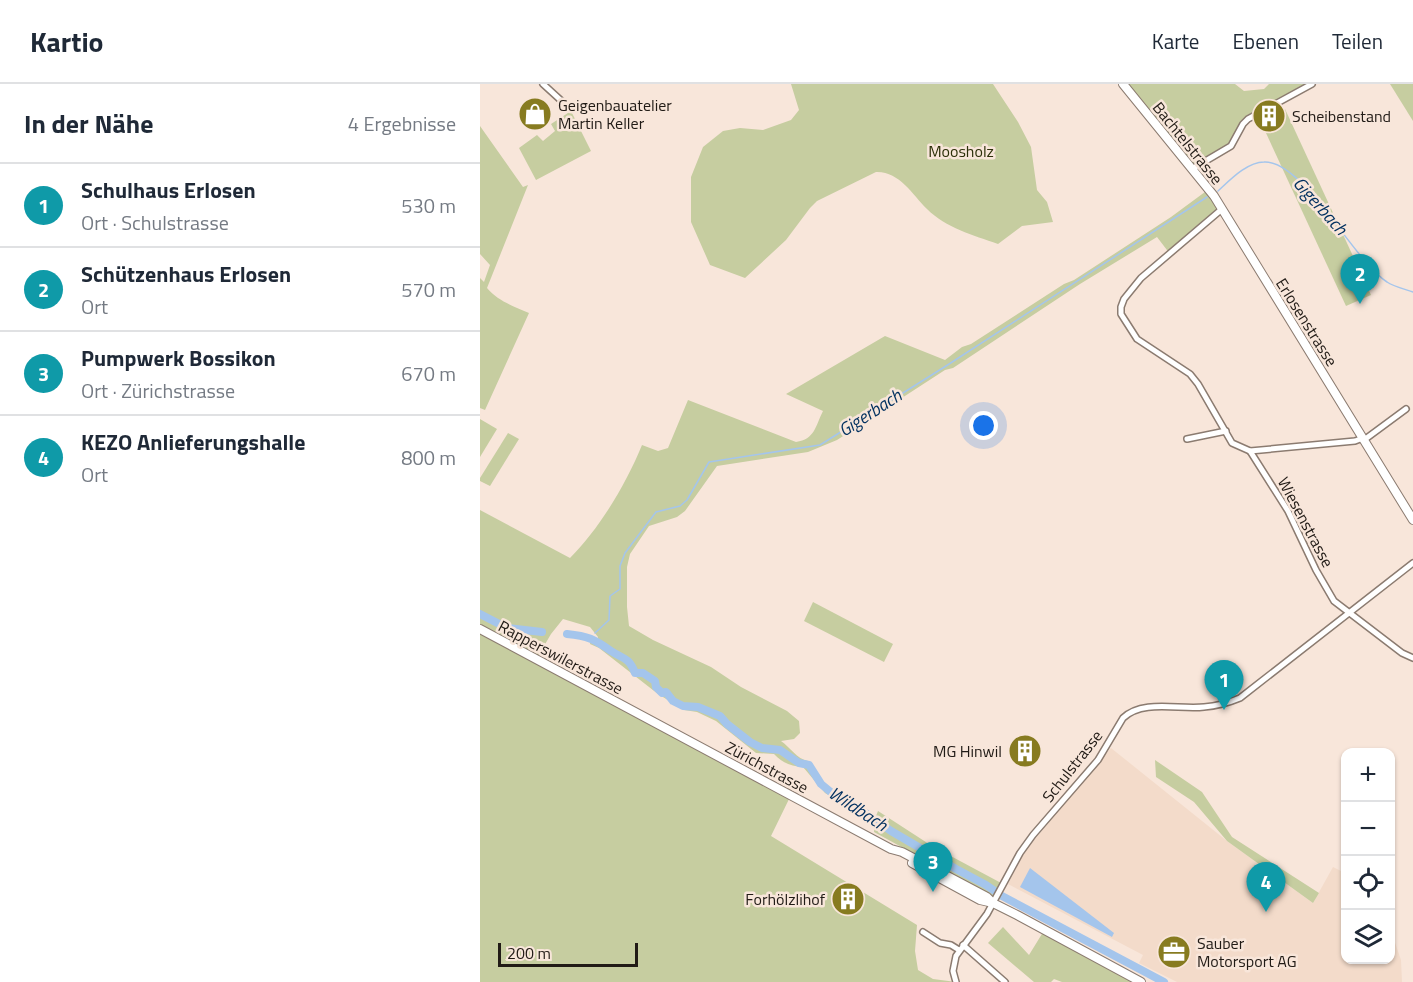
<!DOCTYPE html>
<html lang="de">
<meta charset="utf-8">
<style>
body{margin:0;font-family:"Titillium Web",sans-serif;background:#f2f2f3;color:#1f2937}
.controls{position:absolute;right:18px;bottom:18px;display:grid;overflow:hidden;border-radius:12px;box-shadow:0 2px 4px #0004}
.controls button{width:54px;height:54px;display:grid;place-items:center;padding:0;border:0;border-bottom:2px solid #e0e1e3;background:#fff;color:#1f2937;font:30px sans-serif}
.scale{position:absolute;left:18px;bottom:15px;width:140px;box-sizing:border-box;padding-left:6px;border:3px solid #211b16;border-top:0;font-size:16px;line-height:21px;white-space:nowrap;color:#211b16;-webkit-text-stroke:4px #f8e6da;paint-order:stroke}
.you{position:absolute;left:504px;top:342px;width:21px;height:21px;margin:-15px;border:4px solid #fff;border-radius:50%;background:#1a73e8;box-shadow:0 0 0 9px #1a73e833}
.badge{display:grid;place-items:center;width:39px;height:39px;border-radius:50%;background:#877b20;color:#fff;font-size:20px;font-weight:700}
.pin{position:absolute;translate:-50% -50px;filter:drop-shadow(0 2px 3px #0008)}
.pin::after{content:'';position:absolute;top:32px;width:21px;height:18px;background:inherit;clip-path:polygon(0 0,100% 0,50% 100%)}
.list{margin:0;padding:0;list-style:none}
h2{display:flex;justify-content:space-between;align-items:center;height:78px;margin:0;padding:0 24px;font-size:26px}
h2 small{font-size:20px;font-weight:400;color:#747a83}
.list li{display:grid;grid-template-columns:39px 1fr auto;gap:18px;align-items:center;box-sizing:border-box;height:84px;padding:0 24px;border-top:2px solid #e0e1e3}
.list b{display:block;font-size:22px;white-space:nowrap}
.list p{margin:0;font-size:20px;white-space:nowrap;color:#747a83}
.list em{font-size:20px;font-style:normal;color:#747a83}
.icon{flex:none;width:33px;height:33px;fill:none;stroke:currentColor;stroke-width:2;stroke-linecap:round;stroke-linejoin:round}
.map{position:relative;flex:none;width:933px;height:898px;overflow:hidden}
header{display:flex;align-items:center;gap:36px;box-sizing:border-box;height:84px;padding:0 30px;background:#fff;border-bottom:2px solid #e0e1e3}
header strong{font-size:28px}
nav{display:flex;gap:33px;margin-inline-start:auto;font-size:21px}
main{display:flex}
aside{flex:1;background:#fff}
.map>svg:first-child{display:block}
.built{fill:#f3dbca}
.green{fill:#c6cda0}
.water{fill:#a4c5ec}
.lines{fill:none;stroke-linecap:round;stroke-linejoin:round}
.stream{stroke:#a4c5ec;stroke-width:1.5}
.river{stroke:#a4c5ec;stroke-width:8}
.street-casing{stroke:#8b7b70;stroke-width:8}
.secondary-casing{stroke:#8b7b70;stroke-width:10}
.street{stroke:#fff;stroke-width:5}
.secondary{stroke:#fff;stroke-width:8}
.labels{text-anchor:middle;stroke-width:5;stroke-linejoin:round;paint-order:stroke}
.poi-label{font-size:16px;fill:#211b16;stroke:#f8e6da;text-anchor:start}
.street-label{font-size:16px;fill:#211b16;stroke:#f8e6da}
.park-label{font-size:16px;fill:#2c3009;stroke:#f8e6da}
.water-label{font-size:18px;font-style:italic;fill:#01305f;stroke:#f8e6da}
</style>
<header>
<strong>Kartio</strong>
<nav><a>Karte</a><a>Ebenen</a><a>Teilen</a></nav>
</header>
<main>
<aside>
<h2>In der Nähe<small>4 Ergebnisse</small></h2>
<ul class="list">
<li><span class="badge" style="background:#0f9aa8">1</span><div><b>Schulhaus Erlosen</b><p>Ort · Schulstrasse</p></div><em>530 m</em></li>
<li><span class="badge" style="background:#0f9aa8">2</span><div><b>Schützenhaus Erlosen</b><p>Ort</p></div><em>570 m</em></li>
<li><span class="badge" style="background:#0f9aa8">3</span><div><b>Pumpwerk Bossikon</b><p>Ort · Zürichstrasse</p></div><em>670 m</em></li>
<li><span class="badge" style="background:#0f9aa8">4</span><div><b>KEZO Anlieferungshalle</b><p>Ort</p></div><em>800 m</em></li>
</ul>
</aside>
<div class="map">
<svg width="933" height="898" viewBox="0 0 933 898">
<rect width="100%" height="100%" fill="#f8e6da"/>
<path class="built" d="M631,664L747,757L833,819L853,783L865,789L866,876H910L911,847L921,876L922,898H697L659,879L663,871L528,800L545,767Z"/>
<g class="green">
<path d="M311,0H513L538,38L551,63L557,106L567,118L573,138L542,142L518,160C493,151 466,144 447,125C432,110 419,87 396,88L337,117L330,124L306,156L265,194L230,181L211,138V93L223,63L243,47L260,44L283,46L311,36L319,26Z"/>
<path d="M643,0H755L764,7L784,5L789,0H832L768,35L751,62L712,85Z"/>
<path d="M910,0H933V37Z"/>
<path d="M805,25L891,211L866,222L780,36Z"/>
<path d="M91,27L111,67L56,96L39,64L57,51L63,57L75,47L71,40Z"/>
<path d="M0,42L43,103L48,101L7,204C18,217 33,222 49,229L5,326L0,324V194L4,198L10,181L0,170Z"/>
<path d="M729,105L742,125L690,170L677,153L600,200L473,284L465,286L357,356L328,368L237,382L205,427L197,433L169,442L150,470L147,483V523L149,542L173,556L231,583L261,603L307,627L319,637L320,649L314,655L301,657C310,663 317,675 328,677L346,702L396,732L398,727L452,762L523,800L515,814L394,748L395,739L345,709L323,683C311,682 302,679 294,670L276,669L236,637L217,628L204,626L196,621L178,610L119,564L110,560L111,555L117,557L118,553L110,543L83,535L71,550L57,574L311,711L291,752L437,841L435,867L438,886L453,895L476,898H0V426L90,474C120,444 146,400 162,361L178,367L188,364L208,316L316,358C335,355 335,343 343,327L306,310L405,252L465,276L482,263L491,260L584,200L594,196L691,133Z"/>
<path d="M0,335L17,345L0,373Z"/>
<path d="M28,349L39,355L10,402L0,397V394Z"/>
<path d="M333,518L413,560L404,578L324,537Z"/>
<path d="M675,676L722,708L752,753L839,809L833,819L747,757L714,718L676,693Z"/>
<path d="M523,843L549,871L565,845L655,895L653,898H582L574,895L571,898H554L508,859Z"/>
</g>
<path class="water" d="M550,784L634,849L632,853L540,803Z"/>
<g class="lines">
<g class="stream">
<path d="M738,107C750,96 767,78 784,78C823,76 873,176 907,198C914,203 925,205 933,208"/>
<path d="M115,549L129,536L130,512L140,505V482L145,469L176,428L200,422L207,416L229,378L340,361L466,282L727,113"/>
</g>
<g class="river">
<path d="M0,530L27,544L62,548"/>
<path d="M87,550C108,552 114,555 131,567C143,575 149,573 155,589H163L175,597L176,603L182,609L186,608L193,617L203,622L218,623L240,632L247,640L270,658L282,664L300,666L319,679L329,681L341,700L358,714L380,725L411,747L476,785L506,801L522,812L684,898"/>
</g>
<g class="street-casing">
<g id="street">
<path d="M63,0L86,21"/>
<path d="M712,85L751,62L763,40L768,35L832,0"/>
<path d="M742,125L661,194L644,215L641,223V230L657,255L710,290L718,300L752,359L770,367L808,427L836,486L854,517L922,569L933,574"/>
<path d="M707,355L746,347"/>
<path d="M884,356L926,325"/>
<path d="M770,367L875,357L883,354"/>
<path d="M443,848L460,859L471,861L479,866"/>
<path d="M483,861L525,898"/>
<path d="M476,898L473,887L476,872L507,830L540,769L553,751L618,676L643,634C663,615 699,626 724,623C737,622 748,619 760,614L933,479"/>
</g>
</g>
<g class="secondary-casing">
<g id="secondary">
<path d="M643,0L734,112L933,436"/>
<path d="M0,545L411,765L422,768L507,813L513,819"/>
<path d="M432,779L500,816L513,819L537,831L661,898"/>
</g>
</g>
<use href="#street" class="street"/>
<use href="#secondary" class="secondary"/>
</g>
<defs>
<g id="shop-disc" transform="scale(1.725)"><circle r="9.5" fill="#877b20" stroke="#f8e6da"/><path d="M-5-2.5h2.3a2.7 3.5 0 0 1 5.4 0H5L5.5 6h-11ZM-1.5-2.5h3a1.5 2.3 0 0 0-3 0Z" fill="#fff"/></g>
<g id="building-disc" transform="scale(1.725)"><circle r="9.5" fill="#877b20" stroke="#f8e6da"/><path d="M-4-6H4V6H1V3H-1V6H-4ZM-2.5-4.3h1.7v1.8h-1.7ZM.8-4.3h1.7v1.8H.8ZM-2.5-1h1.7V.8h-1.7ZM.8-1h1.7V.8H.8Z" fill="#fff"/></g>
<g id="office-disc" transform="scale(1.725)"><circle r="9.5" fill="#877b20" stroke="#f8e6da"/><path d="M-6-3h4V-5.5h4V-3h4V5H-6ZM-1-4.5V-3h2v-1.5ZM-6 0V1H6V0Z" fill="#fff"/></g>
</defs>
<g fill-rule="evenodd">
<use href="#shop-disc" x="55" y="30"/>
<use href="#building-disc" x="789" y="32"/>
<use href="#building-disc" x="545" y="667"/>
<use href="#building-disc" x="368" y="815"/>
<use href="#office-disc" x="694" y="868"/>
</g>
<g class="labels">
<g class="poi-label">
<text x="78" y="27">Geigenbauatelier<tspan x="78" dy="18">Martin Keller</tspan></text>
<text x="812" y="38">Scheibenstand</text>
<text x="522" y="673" text-anchor="end">MG Hinwil</text>
<text x="345" y="821" text-anchor="end">Forhölzlihof</text>
<text x="717" y="865">Sauber<tspan x="717" dy="18">Motorsport AG</tspan></text>
</g>
<g class="street-label">
<text transform="translate(708 59) rotate(51)" y="6">Bachtelstrasse</text>
<text transform="translate(827 238) rotate(58)" y="6">Erlosenstrasse</text>
<text transform="translate(826 438) rotate(62)" y="6">Wiesenstrasse</text>
<text transform="translate(81 573) rotate(28)" y="6">Rapperswilerstrasse</text>
<text transform="translate(592 682) rotate(-52)" y="6">Schulstrasse</text>
<text transform="translate(287 683) rotate(28)" y="6">Zürichstrasse</text>
</g>
<g class="park-label">
<text x="481" y="73">Moosholz</text>
</g>
<g class="water-label">
<text transform="translate(840 122) rotate(48)" y="6">Gigerbach</text>
<text transform="translate(390 329) rotate(-33)" y="6">Gigerbach</text>
<text transform="translate(378 725) rotate(33)" y="6">Wildbach</text>
</g>
</g>
</svg>
<div class="controls">
<button>+</button>
<button>−</button>
<button><svg class="icon" aria-label="locate" viewBox="0 0 24 24"><circle cx="12" cy="12" r="6"/><path d="M12 2v4M12 18v4M2 12h4M18 12h4"/></svg></button>
<button><svg class="icon" aria-label="layers" viewBox="0 0 24 24"><path d="M12 4l9 5-9 5-9-5zM3 14l9 5 9-5"/></svg></button>
</div>
<div class="scale">200 m</div>
<div class="you"></div>
<div class="pin badge" style="left:744px;top:626px;background:#0f9aa8">1</div>
<div class="pin badge" style="left:880px;top:220px;background:#0f9aa8">2</div>
<div class="pin badge" style="left:453px;top:808px;background:#0f9aa8">3</div>
<div class="pin badge" style="left:786px;top:828px;background:#0f9aa8">4</div>
</div>
</main>
